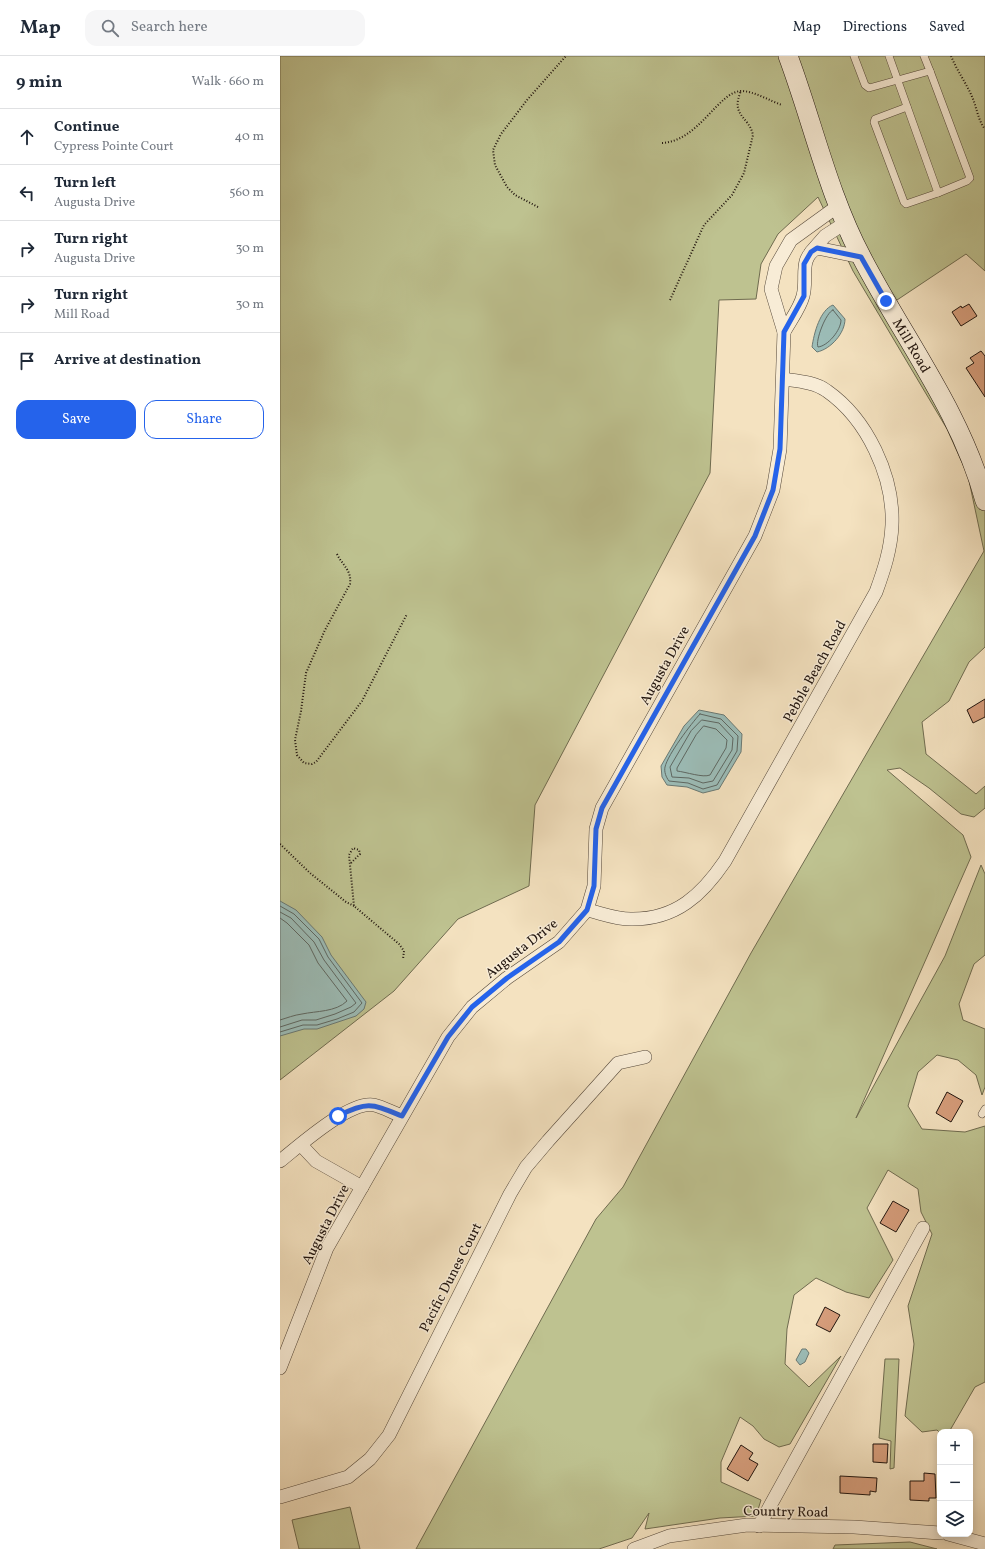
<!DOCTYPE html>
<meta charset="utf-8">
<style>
body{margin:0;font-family:Vollkorn,serif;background:#f6f6f7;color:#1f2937}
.controls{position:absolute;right:12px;bottom:12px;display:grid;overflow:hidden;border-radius:8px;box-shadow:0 2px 10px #0003}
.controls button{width:36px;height:36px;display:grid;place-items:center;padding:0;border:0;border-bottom:1px solid #e0e1e3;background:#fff;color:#1f2937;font:20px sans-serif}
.stop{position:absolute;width:12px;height:12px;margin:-9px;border:3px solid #2563eb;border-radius:50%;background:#fff}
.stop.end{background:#2563eb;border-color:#fff;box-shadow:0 1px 4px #0008}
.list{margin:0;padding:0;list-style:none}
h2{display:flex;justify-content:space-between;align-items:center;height:52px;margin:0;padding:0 16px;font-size:17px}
h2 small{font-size:13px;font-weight:400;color:#747a83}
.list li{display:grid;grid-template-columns:26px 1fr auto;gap:12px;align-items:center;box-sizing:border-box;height:56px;padding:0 16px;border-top:1px solid #e0e1e3}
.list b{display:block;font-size:15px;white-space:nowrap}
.list p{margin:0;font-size:13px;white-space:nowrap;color:#747a83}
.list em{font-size:13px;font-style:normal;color:#747a83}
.actions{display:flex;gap:8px;padding:12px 16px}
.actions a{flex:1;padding:9px 0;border:1px solid #2563eb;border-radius:12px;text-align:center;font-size:14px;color:#2563eb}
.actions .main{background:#2563eb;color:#fff}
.icon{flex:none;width:22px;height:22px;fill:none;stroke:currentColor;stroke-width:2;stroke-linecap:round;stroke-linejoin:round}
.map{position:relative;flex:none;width:705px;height:1493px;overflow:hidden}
header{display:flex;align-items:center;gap:24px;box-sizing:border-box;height:56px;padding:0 20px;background:#fff;border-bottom:1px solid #e0e1e3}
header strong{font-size:19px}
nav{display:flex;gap:22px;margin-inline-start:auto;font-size:14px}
.search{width:280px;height:36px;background:#f6f6f7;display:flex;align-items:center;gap:10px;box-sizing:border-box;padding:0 14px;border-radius:12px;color:#747a83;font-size:15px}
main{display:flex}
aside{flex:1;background:#fff}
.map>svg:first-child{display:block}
.green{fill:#bec290;stroke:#6f6b4f}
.water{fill:#9cbdb8;stroke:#6a7974}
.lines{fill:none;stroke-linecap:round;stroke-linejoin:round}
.shore{stroke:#5e6863;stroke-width:1}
.building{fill:#d69d7b;stroke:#20140e}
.service-casing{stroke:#55483a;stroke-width:8}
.minor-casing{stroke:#55483a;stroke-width:14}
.secondary-casing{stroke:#20140e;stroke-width:20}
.path{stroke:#20140e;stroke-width:2;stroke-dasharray:1 2;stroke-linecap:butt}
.service{stroke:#f8ecd6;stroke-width:7}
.minor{stroke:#f8ecd6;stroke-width:13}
.secondary{stroke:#f8ecd6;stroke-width:19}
.route{stroke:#2563eb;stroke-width:5}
.labels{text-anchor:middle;stroke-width:3;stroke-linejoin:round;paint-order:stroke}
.street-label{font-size:14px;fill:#20140e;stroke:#f8ecd6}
</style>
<header>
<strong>Map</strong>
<div class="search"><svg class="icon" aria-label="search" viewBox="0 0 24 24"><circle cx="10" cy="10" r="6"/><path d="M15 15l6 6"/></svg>Search here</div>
<nav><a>Map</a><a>Directions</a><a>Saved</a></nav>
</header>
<main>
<aside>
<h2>9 min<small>Walk · 660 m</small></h2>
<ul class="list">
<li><svg class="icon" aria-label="ahead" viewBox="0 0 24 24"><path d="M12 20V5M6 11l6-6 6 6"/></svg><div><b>Continue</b><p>Cypress Pointe Court</p></div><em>40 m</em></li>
<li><svg class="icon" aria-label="left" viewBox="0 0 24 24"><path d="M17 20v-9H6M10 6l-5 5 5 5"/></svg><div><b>Turn left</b><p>Augusta Drive</p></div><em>560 m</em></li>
<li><svg class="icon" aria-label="right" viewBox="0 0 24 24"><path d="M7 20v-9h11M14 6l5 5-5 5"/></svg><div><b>Turn right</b><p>Augusta Drive</p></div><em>30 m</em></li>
<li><svg class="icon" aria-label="right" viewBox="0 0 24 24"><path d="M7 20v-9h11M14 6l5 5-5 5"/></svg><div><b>Turn right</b><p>Mill Road</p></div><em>30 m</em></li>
<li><svg class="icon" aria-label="arrive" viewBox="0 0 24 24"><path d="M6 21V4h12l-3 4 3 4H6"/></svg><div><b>Arrive at destination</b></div></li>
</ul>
<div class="actions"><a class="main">Save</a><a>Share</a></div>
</aside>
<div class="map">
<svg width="705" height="1493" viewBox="0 0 705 1493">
<rect width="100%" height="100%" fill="#f4e2c0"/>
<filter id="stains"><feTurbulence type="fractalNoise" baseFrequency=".005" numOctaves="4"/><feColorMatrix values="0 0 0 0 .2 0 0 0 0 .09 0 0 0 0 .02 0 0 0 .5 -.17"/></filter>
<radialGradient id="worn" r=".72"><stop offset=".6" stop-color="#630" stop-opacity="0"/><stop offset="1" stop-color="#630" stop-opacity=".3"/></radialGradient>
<g class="green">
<path d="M0,0H705V215L686,198L614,246L705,433V591L689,606L669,645L642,666L646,698L696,738L705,730V752L694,761L681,758L649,732L620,712L607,714L683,779L691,801L576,1062L665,900L701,809L705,818V899L694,908L679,948L683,964L705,973V1031L702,1039L696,1019L678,1004L657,999L638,1016L628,1050L642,1073L685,1076L705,1070V1326L695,1331L669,1376L660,1377L657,1374L642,1376L625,1360L634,1288L628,1250L652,1178L641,1156L638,1133L608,1114L587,1152L613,1204L589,1242L566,1236L536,1222L514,1239L507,1273L505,1308L529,1331L561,1300L510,1388L499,1391L484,1383L473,1370L460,1361L441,1406V1426L481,1444L476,1460L440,1462L365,1473L369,1457L352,1482L319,1493H136L316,1163L343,1131L471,897L704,495L688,420L667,373L573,215L538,141L498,178L481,208L476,243L439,244L430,417L255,749L249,830L178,863L114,935L0,1024Z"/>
<path d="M605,1303H619L614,1412L610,1413L611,1385L599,1382Z"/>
<path d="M70,1451L80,1493H19L12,1464Z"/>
<path d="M630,1486L657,1493H553L555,1489Z"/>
</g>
<g class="water">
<path d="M553,249L565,263C565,277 551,293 537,296L532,291C534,277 540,254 553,249Z"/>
<path d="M419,654L444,659L462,678L461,696L439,733L423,737L407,731L387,729L382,721L381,710L404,670Z"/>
<path d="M0,845L16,854L42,881L51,899L86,946L84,953L76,960L37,973H24L0,980Z"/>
<path d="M522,1293H526L529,1297L525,1306L520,1309L516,1304Z"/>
</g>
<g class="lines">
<g class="shore">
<path d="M553,254L561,264C561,274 548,290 538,291C535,285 546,256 553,254Z"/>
<path d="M420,658L441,663L458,680L457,695L437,729L423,733L408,727L389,725C386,721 384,716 385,711C388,698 411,668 420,658Z"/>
<path d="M422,664L439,667L453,682L452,694L433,725L423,727L409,722L392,721L390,711L411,675Z"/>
<path d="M424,670L436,673L447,684L446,692L430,719C423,722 406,716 397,715V712L416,679Z"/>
<path d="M0,850L14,858L39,883L48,901L82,947L74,956L57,963L37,969H23L0,976"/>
<path d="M0,856L11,862L34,886L44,904L76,947L71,951L55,958L36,964H22L0,971"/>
<path d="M0,862L7,867L29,889L38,907L67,945C56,956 36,955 22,958C14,959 7,962 0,964"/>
</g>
</g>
<g class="building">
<path d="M689,248L697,260L681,270L672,256L681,250L682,252Z"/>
<path d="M701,295L705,300V341L686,312L694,307L690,302Z"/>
<path d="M705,643V661L693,667L687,654Z"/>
<path d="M667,1036L683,1045L671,1066L656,1057Z"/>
<path d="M613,1145L629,1154L616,1176L600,1167Z"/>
<path d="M545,1251L560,1259L550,1276L536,1269Z"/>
<path d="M593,1388H608L607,1407L593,1406Z"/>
<path d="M461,1389L473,1397L469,1403L478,1408L468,1425L447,1413Z"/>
<path d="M644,1417L655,1418L656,1442H649V1445L630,1444V1425H644Z"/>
<path d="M560,1420L597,1422L596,1436L590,1435V1439L560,1437Z"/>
</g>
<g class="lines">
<g class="service-casing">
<g id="service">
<path d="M574,0L585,29L589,32L650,15L644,0"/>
<path d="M609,0L658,137L687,125L690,122L650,15"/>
<path d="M627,51L595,63L594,66L624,146L626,148L658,137"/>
<path d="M702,1058L705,1053"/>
</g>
</g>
<g class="minor-casing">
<g id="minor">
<path d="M531,196L545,180L565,167"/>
<path d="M504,276C510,265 520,252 523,240C528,222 518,203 537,192L581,201"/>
<path d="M307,854C321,857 338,864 353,863C396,863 422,839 445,805L596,536C604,514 611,493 612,469C614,420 587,363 547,335C535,326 517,325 503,323"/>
<path d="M21,1089L36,1105L82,1131"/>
<path d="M0,1105C19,1090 70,1044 94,1049C103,1051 113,1057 122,1060"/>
<path d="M0,1312L47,1192L168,981L192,951L227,922L279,886L307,854L314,830L316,773L322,752L475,480L493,434L500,393L504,276L491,233L496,210L511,184L558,150"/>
<path d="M0,1441L68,1421L90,1403L109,1379L230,1138L246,1111L268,1085L338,1007L365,1001"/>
<path d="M479,1470L643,1172"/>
<path d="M668,1478L705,1488"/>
<path d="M354,1493L389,1480L467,1469L574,1471L660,1477"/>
</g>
</g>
<g class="secondary-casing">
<g id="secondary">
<path id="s1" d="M508,0C533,67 548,138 582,202C624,283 681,356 705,445"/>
</g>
</g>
<g class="path">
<path d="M671,0C677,15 687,28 693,43C697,53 698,64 705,73"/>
<path d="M382,87C419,85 438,36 461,35C474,35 490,45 502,49"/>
<path d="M258,151L235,139L227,131L215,109L213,94L221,78L247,44L286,0"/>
<path d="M390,244L424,169L452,139L464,117L473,79C469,60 450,60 461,35"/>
<path d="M57,498C62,509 72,514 70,528L45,574L26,617L21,655L15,684L17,699L24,707L32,708L36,706L82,645L127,558"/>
<path d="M0,788L30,817L66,846L74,850"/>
<path d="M71,807L80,798L79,794L73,792L69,799L74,850L119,888L124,895L123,903"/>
</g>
<use href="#service" class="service"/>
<use href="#minor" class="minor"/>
<use href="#secondary" class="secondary"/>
</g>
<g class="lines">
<path class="route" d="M58,1060C88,1045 92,1048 122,1060L168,981L192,951L227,922L279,886L307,854L314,830L316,773L322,752L475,480L493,434L500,393L504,276L524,240V208L531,196L537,192L581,201L606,245"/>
</g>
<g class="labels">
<g class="street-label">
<text dy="5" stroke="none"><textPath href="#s1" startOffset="316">Mill Road</textPath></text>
<text transform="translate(384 609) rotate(-61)" y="5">Augusta Drive</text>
<text transform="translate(534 615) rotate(-61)" y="5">Pebble Beach Road</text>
<text transform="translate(241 892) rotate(-38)" y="5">Augusta Drive</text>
<text transform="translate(45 1168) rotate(-63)" y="5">Augusta Drive</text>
<text transform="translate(170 1221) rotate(-63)" y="5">Pacific Dunes Court</text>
<text transform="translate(506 1455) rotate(1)" y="5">Country Road</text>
</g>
</g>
<rect width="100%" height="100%" filter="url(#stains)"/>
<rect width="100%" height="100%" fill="url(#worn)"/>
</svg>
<div class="controls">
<button>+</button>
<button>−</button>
<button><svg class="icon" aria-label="layers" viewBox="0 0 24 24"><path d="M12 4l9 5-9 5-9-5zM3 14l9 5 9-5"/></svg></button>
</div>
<div class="stop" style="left:58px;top:1060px"></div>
<div class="stop end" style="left:606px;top:245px"></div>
</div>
</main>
